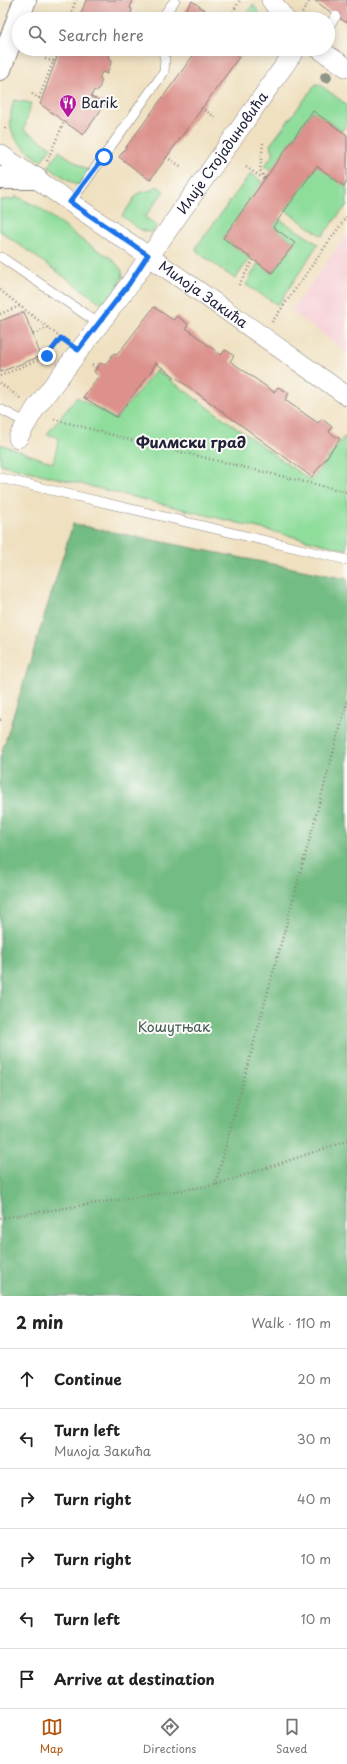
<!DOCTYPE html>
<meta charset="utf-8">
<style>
body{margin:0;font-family:"Playpen Sans",sans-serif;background:#f6f6f6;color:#222}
.stop{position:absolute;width:12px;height:12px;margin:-9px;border:3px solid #1a73e8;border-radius:50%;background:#fff}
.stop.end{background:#1a73e8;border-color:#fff;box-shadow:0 1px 4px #0008}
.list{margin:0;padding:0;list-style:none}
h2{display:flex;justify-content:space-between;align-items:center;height:52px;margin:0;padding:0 16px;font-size:17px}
h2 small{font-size:13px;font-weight:400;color:#767676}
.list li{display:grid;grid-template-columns:26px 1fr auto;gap:12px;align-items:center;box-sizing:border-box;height:60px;padding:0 16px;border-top:1px solid #e0e0e0}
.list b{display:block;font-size:15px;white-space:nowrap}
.list p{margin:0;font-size:13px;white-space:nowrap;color:#767676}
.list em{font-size:13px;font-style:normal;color:#767676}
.icon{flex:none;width:22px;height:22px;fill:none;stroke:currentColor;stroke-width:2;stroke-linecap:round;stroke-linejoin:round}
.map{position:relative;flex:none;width:347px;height:1296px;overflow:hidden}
.search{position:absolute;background:#fff;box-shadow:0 2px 10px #0003;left:12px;right:12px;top:12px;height:44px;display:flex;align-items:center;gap:10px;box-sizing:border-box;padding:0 14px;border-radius:22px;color:#767676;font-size:15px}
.sheet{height:412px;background:#fff}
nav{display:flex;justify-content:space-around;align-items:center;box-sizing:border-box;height:56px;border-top:1px solid #e0e0e0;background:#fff;font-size:11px;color:#767676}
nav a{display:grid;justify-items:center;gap:2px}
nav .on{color:#b45309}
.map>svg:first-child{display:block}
.built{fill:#f6cfd6}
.green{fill:#8fdd9b;stroke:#58806b}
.forest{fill:#73bc83;stroke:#4a6f5f}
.building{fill:#dc918c}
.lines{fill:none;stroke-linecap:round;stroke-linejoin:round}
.lane-casing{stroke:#88817e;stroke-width:10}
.street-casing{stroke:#88817e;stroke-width:20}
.secondary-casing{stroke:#88817e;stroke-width:24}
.path{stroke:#88817e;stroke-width:2.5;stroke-dasharray:1 3;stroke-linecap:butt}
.lane{stroke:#fff;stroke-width:9}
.street{stroke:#fff;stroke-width:19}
.secondary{stroke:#fff;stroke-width:22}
.tree{fill:#909687}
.route{stroke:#1a73e8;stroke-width:5}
.labels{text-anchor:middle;stroke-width:4;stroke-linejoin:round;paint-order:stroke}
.poi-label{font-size:14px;fill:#22223b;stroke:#fdfcf7;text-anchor:start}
.street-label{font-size:14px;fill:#22223b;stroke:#fdfcf7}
.park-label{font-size:14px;fill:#435a58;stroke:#fdfcf7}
.neighbourhood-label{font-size:15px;font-weight:bold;fill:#22223b;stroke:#fdfcf7}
</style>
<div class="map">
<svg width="347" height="1296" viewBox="0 0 347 1296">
<rect width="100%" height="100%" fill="#fdfcf7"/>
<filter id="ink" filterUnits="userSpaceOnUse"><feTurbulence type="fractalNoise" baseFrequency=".025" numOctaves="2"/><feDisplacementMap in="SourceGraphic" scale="8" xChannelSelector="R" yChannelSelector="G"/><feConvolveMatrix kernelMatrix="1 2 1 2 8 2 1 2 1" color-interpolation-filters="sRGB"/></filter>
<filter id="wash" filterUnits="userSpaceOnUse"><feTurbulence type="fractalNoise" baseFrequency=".012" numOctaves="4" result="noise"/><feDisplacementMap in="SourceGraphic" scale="16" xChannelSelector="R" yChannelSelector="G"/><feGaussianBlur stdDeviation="0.9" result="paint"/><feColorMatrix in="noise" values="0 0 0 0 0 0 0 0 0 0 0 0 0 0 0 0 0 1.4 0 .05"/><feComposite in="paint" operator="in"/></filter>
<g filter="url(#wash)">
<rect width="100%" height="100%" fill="#efe0c0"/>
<path class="built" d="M347,234V352L291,311Z"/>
<g class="green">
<path d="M253,4L263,19H243Z"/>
<path d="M316,84H319L347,105V125L342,131L312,111L271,171L264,167L274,153L270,145Z"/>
<path d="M14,100L31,103L24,130L51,147L41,161C15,141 4,134 14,100Z"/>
<path d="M59,151L90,172L78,186L48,167Z"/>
<path d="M317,166L343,185L347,181V205L322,236L285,210Z"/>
<path d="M251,173L263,183L223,238L250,258L235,279L196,251L197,246Z"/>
<path d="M157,186L164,191L145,217L157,226C151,242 130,222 122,216L138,193L152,190Z"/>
<path d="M16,196L40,208L83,241L111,258L121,269L123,276L115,292L104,305L0,231V200L15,199Z"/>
<path d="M279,219L318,244L278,305L246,285L258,263L272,273L295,243L273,227Z"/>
<path d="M156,370L311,481L344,437L347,439V550L0,464V444L53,463L59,438L47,434L77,397L116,419Z"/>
</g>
<path class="forest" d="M73,524L347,579V1296H0V758Z"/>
<g id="blocks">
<g class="building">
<path d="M86,0H133L130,8L132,9L130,19H79Z"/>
<path d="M314,0H347V23L336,16Z"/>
<path d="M192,1L217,19H179Z"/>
<path d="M60,49L111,50L108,58L112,60L107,74L102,72L99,79L102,80L98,91L94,90L91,97L106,103L83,135L40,104Z"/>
<path d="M189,49H245L150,180L119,157L195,53Z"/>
<path d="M313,111L347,135V181L344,186L317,166L273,227L295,243L272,273L223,238Z"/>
<path d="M154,307L173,320L177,316L188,324L186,328L221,355L225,350L229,352L234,356L230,361L274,392L278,387L289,393L285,400L318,423L322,419L332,427L329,432L340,439L312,477L156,363L149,375L116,417L83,397L99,376L94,372L100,363L105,365L114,353L117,355Z"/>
<path d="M24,312L41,356L0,372V321Z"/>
</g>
</g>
</g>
<g filter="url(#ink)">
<use href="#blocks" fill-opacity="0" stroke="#88817e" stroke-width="1"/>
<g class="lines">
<g class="lane-casing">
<g id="lane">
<path d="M161,19L175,0"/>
<path d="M328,27L336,16"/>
<path d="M71,202L164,72L165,59L162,49"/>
<path d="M1,257L98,323"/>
<path d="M0,409L27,423"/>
<path d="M0,478L347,560"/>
</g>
</g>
<g class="street-casing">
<g id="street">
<path d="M271,0L285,19"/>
<path d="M319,49L347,68"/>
<path id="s1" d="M0,154L173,273L347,396"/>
<path id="s2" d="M18,438L35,409L129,285L296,49"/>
</g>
</g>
<g class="secondary-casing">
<g id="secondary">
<path d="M0,69L25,0"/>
<path d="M0,178H36"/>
</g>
</g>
<g class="path">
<path d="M302,13L310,0"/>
<path d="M69,19L76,0"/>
<path d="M229,19L240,0"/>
<path d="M45,59L55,62"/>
<path d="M32,94L39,98L58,49"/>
<path d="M201,108L217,118"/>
<path d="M5,129L6,127"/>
<path d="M263,143L260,170L265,179"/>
<path d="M166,157L182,167"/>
<path d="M47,161L64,122"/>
<path d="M246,167L264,179"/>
<path d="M239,285L253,260"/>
<path d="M0,290L20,306"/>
<path d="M0,314L20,306L64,340"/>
<path d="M272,322L347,216"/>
<path d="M33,334L47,328"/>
<path d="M92,365L97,368"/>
<path d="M0,376L47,356L61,338"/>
<path d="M0,383L20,398"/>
<path d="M54,419L131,440L347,492"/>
<path d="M0,720L3,719"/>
<path d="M215,1185L347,702"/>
<path d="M0,1218L215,1185L347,1141"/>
</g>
<use href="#lane" class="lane"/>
<use href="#street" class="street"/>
<use href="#secondary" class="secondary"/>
</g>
<circle class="tree" cx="326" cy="77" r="6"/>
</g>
<g class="lines" filter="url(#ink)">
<path class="route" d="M47,356L61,338L78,350L129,284L148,255L70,202L104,157"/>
</g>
<defs>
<g id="restaurant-pin" transform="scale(0.9)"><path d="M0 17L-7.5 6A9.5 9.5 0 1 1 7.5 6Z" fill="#b5179e" stroke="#fdfcf7"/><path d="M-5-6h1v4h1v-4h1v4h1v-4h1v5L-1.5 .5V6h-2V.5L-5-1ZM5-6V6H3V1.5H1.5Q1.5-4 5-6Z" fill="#fff"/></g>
</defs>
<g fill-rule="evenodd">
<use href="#restaurant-pin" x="68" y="103"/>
</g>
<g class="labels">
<g class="poi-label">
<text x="81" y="108">Barik</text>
</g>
<g class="street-label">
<text dy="5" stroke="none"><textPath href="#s2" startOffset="351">Илије Стојадиновића</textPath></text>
<text dy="5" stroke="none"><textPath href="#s1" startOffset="247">Милоја Закића</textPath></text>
</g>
<g class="park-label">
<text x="174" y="1032">Кошутњак</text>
</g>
<g class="neighbourhood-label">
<text x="191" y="448">Филмски град</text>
</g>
</g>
</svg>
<div class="stop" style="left:104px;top:157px"></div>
<div class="stop end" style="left:47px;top:356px"></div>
<div class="search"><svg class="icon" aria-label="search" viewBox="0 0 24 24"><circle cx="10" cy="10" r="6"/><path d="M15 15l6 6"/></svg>Search here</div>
</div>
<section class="sheet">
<h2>2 min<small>Walk · 110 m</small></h2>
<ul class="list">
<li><svg class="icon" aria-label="ahead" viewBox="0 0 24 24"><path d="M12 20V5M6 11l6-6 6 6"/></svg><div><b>Continue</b></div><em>20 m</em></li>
<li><svg class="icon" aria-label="left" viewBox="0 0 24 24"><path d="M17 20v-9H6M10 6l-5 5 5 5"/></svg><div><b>Turn left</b><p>Милоја Закића</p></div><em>30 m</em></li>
<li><svg class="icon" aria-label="right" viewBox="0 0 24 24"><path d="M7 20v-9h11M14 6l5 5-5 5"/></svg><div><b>Turn right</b></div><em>40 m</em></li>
<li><svg class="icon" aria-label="right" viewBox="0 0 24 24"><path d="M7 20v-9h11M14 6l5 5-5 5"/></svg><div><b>Turn right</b></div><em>10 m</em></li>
<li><svg class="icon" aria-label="left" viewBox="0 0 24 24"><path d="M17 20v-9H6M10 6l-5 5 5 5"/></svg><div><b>Turn left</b></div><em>10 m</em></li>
<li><svg class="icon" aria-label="arrive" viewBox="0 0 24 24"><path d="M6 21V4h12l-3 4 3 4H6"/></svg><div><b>Arrive at destination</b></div></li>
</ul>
</section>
<nav>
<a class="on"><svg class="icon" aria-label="map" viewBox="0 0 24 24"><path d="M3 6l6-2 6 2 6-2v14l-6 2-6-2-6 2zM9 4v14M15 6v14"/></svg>Map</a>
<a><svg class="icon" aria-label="directions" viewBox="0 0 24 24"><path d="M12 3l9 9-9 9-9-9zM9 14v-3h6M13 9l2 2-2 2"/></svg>Directions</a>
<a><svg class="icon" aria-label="saved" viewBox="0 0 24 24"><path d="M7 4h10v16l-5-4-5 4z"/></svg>Saved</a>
</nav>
